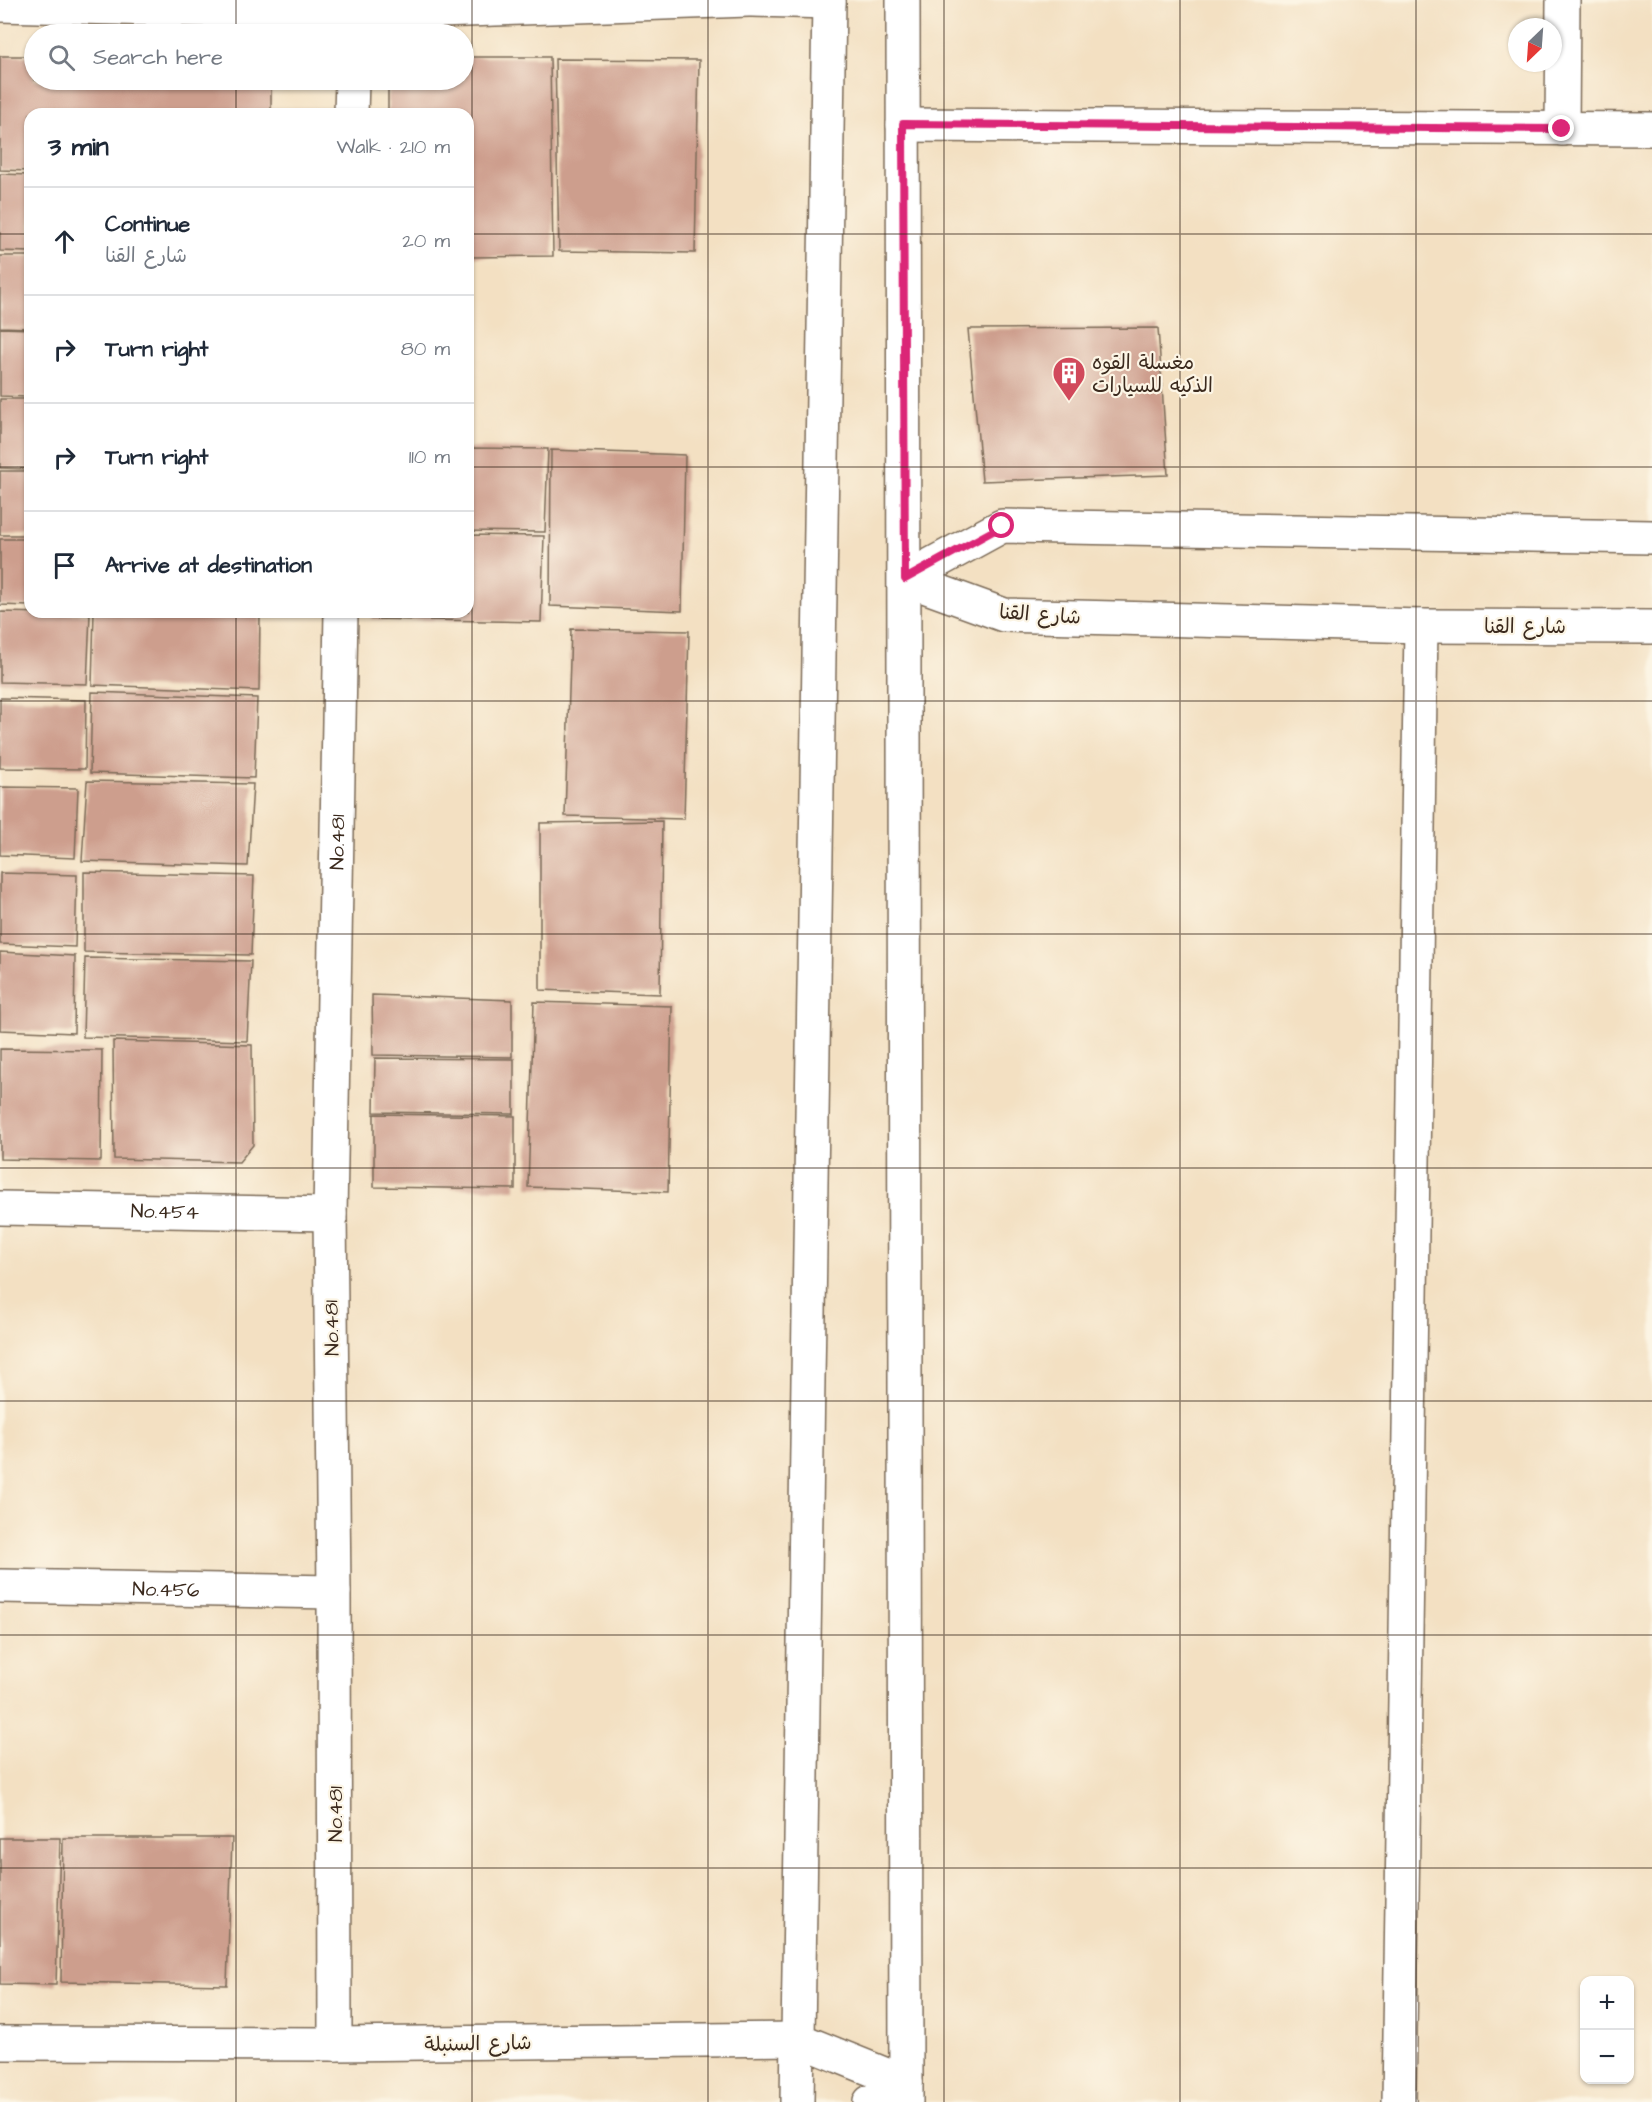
<!DOCTYPE html>
<meta charset="utf-8">
<style>
body{margin:0;font-family:"Architects Daughter","Playpen Sans Arabic",sans-serif;background:#f6f6f7;color:#1f2937}
.controls{position:absolute;right:18px;bottom:18px;display:grid;overflow:hidden;border-radius:12px;box-shadow:0 2px 4px #0004}
.controls button{width:54px;height:54px;display:grid;place-items:center;padding:0;border:0;border-bottom:2px solid #e0e1e3;background:#fff;color:#1f2937;font:30px sans-serif}
.compass{position:absolute;left:1508px;top:18px;width:54px;height:54px;border-radius:50%;background:#fff;box-shadow:0 2px 4px #0004;rotate:205deg}
.stop{position:absolute;width:18px;height:18px;margin:-14px;border:4px solid #db2777;border-radius:50%;background:#fff}
.stop.end{background:#db2777;border-color:#fff;box-shadow:0 2px 6px #0008}
.list{margin:0;padding:0;list-style:none}
h2{display:flex;justify-content:space-between;align-items:center;height:78px;margin:0;padding:0 24px;font-size:26px}
h2 small{font-size:20px;font-weight:400;color:#747a83}
.list li{display:grid;grid-template-columns:39px 1fr auto;gap:18px;align-items:center;box-sizing:border-box;height:108px;padding:0 24px;border-top:2px solid #e0e1e3}
.list b{display:block;font-size:22px;white-space:nowrap}
.list p{margin:0;font-size:20px;white-space:nowrap;color:#747a83}
.list em{font-size:20px;font-style:normal;color:#747a83}
.icon{flex:none;width:33px;height:33px;fill:none;stroke:currentColor;stroke-width:2;stroke-linecap:round;stroke-linejoin:round}
.map{position:relative;flex:none;width:1652px;height:2102px;overflow:hidden}
.search{position:absolute;background:#fff;box-shadow:0 2px 4px #0004;left:24px;top:24px;width:450px;height:66px;display:flex;align-items:center;gap:15px;box-sizing:border-box;padding:0 21px;border-radius:33px;color:#747a83;font-size:22px}
.panel{position:absolute;background:#fff;box-shadow:0 2px 4px #0004;left:24px;top:108px;width:450px;height:510px;border-radius:18px}
.map>svg:first-child{display:block}
.building{fill:#cd9e8d}
.lines{fill:none;stroke-linecap:round;stroke-linejoin:round}
.minor-casing{stroke:#7b6a57;stroke-width:36}
.tertiary-casing{stroke:#7b6a57;stroke-width:36}
.minor{stroke:#fff;stroke-width:33}
.tertiary{stroke:#fff;stroke-width:33}
.route{stroke:#db2777;stroke-width:8}
.grid{fill:none;stroke:#3b2a1e;stroke-width:1.5;stroke-opacity:0.55}
.labels{text-anchor:middle;stroke-width:4.5;stroke-linejoin:round;paint-order:stroke}
.poi-label{font-size:20px;fill:#3b2a1e;stroke:#fcf5e5;text-anchor:start}
.street-label{font-size:20px;fill:#3b2a1e;stroke:#fcf5e5}
</style>
<div class="map">
<svg width="1652" height="2102" viewBox="0 0 1652 2102">
<rect width="100%" height="100%" fill="#fcf5e5"/>
<filter id="ink" filterUnits="userSpaceOnUse"><feTurbulence type="fractalNoise" baseFrequency=".0167" numOctaves="2"/><feDisplacementMap in="SourceGraphic" scale="12" xChannelSelector="R" yChannelSelector="G"/><feConvolveMatrix kernelMatrix="1 2 1 2 8 2 1 2 1" color-interpolation-filters="sRGB"/></filter>
<filter id="wash" filterUnits="userSpaceOnUse"><feTurbulence type="fractalNoise" baseFrequency=".008" numOctaves="4" result="noise"/><feDisplacementMap in="SourceGraphic" scale="24" xChannelSelector="R" yChannelSelector="G"/><feGaussianBlur stdDeviation="1.35" result="paint"/><feColorMatrix in="noise" values="0 0 0 0 0 0 0 0 0 0 0 0 0 0 0 0 0 1.4 0 .05"/><feComposite in="paint" operator="in"/></filter>
<g filter="url(#wash)">
<rect width="100%" height="100%" fill="#f3e0c2"/>
<g id="blocks">
<g class="building">
<path d="M0,56H34V80H271V114H30V171L0,170Z"/>
<path d="M464,57H550L553,256L468,257V114H388V80H464Z"/>
<path d="M555,59L699,60L695,253L559,251Z"/>
<path d="M0,174L30,175V252L0,251Z"/>
<path d="M0,256H30V328L0,327Z"/>
<path d="M0,328L30,329V397L0,396Z"/>
<path d="M1158,328L1168,475L982,481L968,329Z"/>
<path d="M0,399H30V469L0,468Z"/>
<path d="M468,448L548,449L545,532L468,531Z"/>
<path d="M551,450L685,455L682,611L550,606Z"/>
<rect x="0" y="471" width="30" height="64"/>
<path d="M468,535L544,536L541,622L371,619V612H468Z"/>
<path d="M0,539H30V606L0,605Z"/>
<path d="M0,612L90,614L87,684L0,682Z"/>
<path d="M94,612L260,615L259,691L92,685Z"/>
<path d="M571,629L689,631L684,819L565,816Z"/>
<path d="M92,692L257,698L254,778L90,773Z"/>
<path d="M0,698L86,700L85,769L0,768Z"/>
<path d="M87,781L253,784L248,866L82,861Z"/>
<path d="M0,787L78,788L75,858L0,855Z"/>
<path d="M662,821L660,994L540,990V823Z"/>
<path d="M84,872L254,876L251,955L84,952Z"/>
<path d="M0,873L77,875L75,947L0,944Z"/>
<path d="M0,952L75,956L74,1033L0,1030Z"/>
<path d="M85,958L251,961L247,1041L83,1037Z"/>
<path d="M372,995L512,1000V1057L373,1055Z"/>
<path d="M534,1002L672,1006L668,1192L528,1187Z"/>
<path d="M113,1041L252,1045L253,1145L239,1162L114,1159Z"/>
<path d="M0,1049L102,1050L101,1161L0,1159Z"/>
<path d="M375,1058L514,1059V1114L374,1112Z"/>
<path d="M374,1114L515,1116V1189L374,1187Z"/>
<path d="M0,1838H60L56,1985L0,1984Z"/>
<path d="M63,1838H232L227,1985L61,1982Z"/>
</g>
</g>
</g>
<g filter="url(#ink)">
<use href="#blocks" fill-opacity="0" stroke="#7b6a57" stroke-width="1.5"/>
<g class="lines">
<g class="minor-casing">
<g id="minor">
<path d="M752,0L829,2"/>
<path d="M0,5L353,14L748,0"/>
<path d="M351,114L352,80"/>
<path d="M903,125L1652,129"/>
<path d="M1562,129L1563,0"/>
<path id="s1" d="M0,1208L330,1214"/>
<path id="s2" d="M0,1586L334,1592"/>
<path d="M0,2043L335,2044L797,2039L906,2083"/>
<path id="s3" d="M335,2044L334,1592L330,1214L341,612"/>
<path d="M870,2102L906,2083"/>
<path d="M1399,2102L1421,626"/>
</g>
</g>
<g class="tertiary-casing">
<g id="tertiary">
<path d="M903,0L906,2102"/>
<path d="M905,579L1002,526L1652,537"/>
<path d="M905,579L1004,615L1421,626L1652,627"/>
<path d="M797,2102L829,0"/>
</g>
</g>
<use href="#minor" class="minor"/>
<use href="#tertiary" class="tertiary"/>
</g>
</g>
<g class="lines" filter="url(#ink)">
<path class="route" d="M1002,526L905,579L903,124L1562,129"/>
</g>
<path class="grid" d="M236,0V34M472,0V2102M708,0V2102M944,0V2102M1180,0V2102M1416,0V2102M236,80V114M0,234H30M468,234H1652M0,467H30M468,467H1652M236,612V2102M0,701H1652M0,934H1652M0,1168H1652M0,1401H1652M0,1635H1652M0,1868H1652"/>
<defs>
<g id="building-pin" transform="scale(1.725)"><path d="M0 17L-7.5 6A9.5 9.5 0 1 1 7.5 6Z" fill="#d1495b" stroke="#fcf5e5"/><path d="M-4-6H4V6H1V3H-1V6H-4ZM-2.5-4.3h1.7v1.8h-1.7ZM.8-4.3h1.7v1.8H.8ZM-2.5-1h1.7V.8h-1.7ZM.8-1h1.7V.8H.8Z" fill="#fff"/></g>
</defs>
<g fill-rule="evenodd">
<use href="#building-pin" x="1069" y="373"/>
</g>
<g class="labels">
<g class="poi-label">
<text x="1092" y="369">مغسلة القوه<tspan x="1092" dy="23">الذكيه للسيارات</tspan></text>
</g>
<g class="street-label">
<text transform="translate(1040 614) rotate(4)" y="7">شارع القنا</text>
<text x="1525" y="633">شارع القنا</text>
<text dy="7" stroke="none"><textPath href="#s3" startOffset="1202">No.481</textPath></text>
<text dy="7" stroke="none"><textPath href="#s1" startOffset="165">No.454</textPath></text>
<text transform="translate(331 1328) rotate(-91)" y="7">No.481</text>
<text dy="7" stroke="none"><textPath href="#s2" startOffset="166">No.456</textPath></text>
<text transform="translate(335 1814) rotate(-90)" y="7">No.481</text>
<text transform="translate(478 2043) rotate(-1)" y="7">شارع السنبلة</text>
</g>
</g>
</svg>
<div class="controls">
<button>+</button>
<button>−</button>
</div>
<svg class="compass" viewBox="-18 -18 36 36"><path d="M0-13l5 13h-10z" fill="#e53935"/><path d="M0 13l5-13h-10z" fill="#747a83"/></svg>
<div class="stop" style="left:1002px;top:526px"></div>
<div class="stop end" style="left:1562px;top:129px"></div>
<div class="search"><svg class="icon" aria-label="search" viewBox="0 0 24 24"><circle cx="10" cy="10" r="6"/><path d="M15 15l6 6"/></svg>Search here</div>
<section class="panel">
<h2>3 min<small>Walk · 210 m</small></h2>
<ul class="list">
<li><svg class="icon" aria-label="ahead" viewBox="0 0 24 24"><path d="M12 20V5M6 11l6-6 6 6"/></svg><div><b>Continue</b><p>شارع القنا</p></div><em>20 m</em></li>
<li><svg class="icon" aria-label="right" viewBox="0 0 24 24"><path d="M7 20v-9h11M14 6l5 5-5 5"/></svg><div><b>Turn right</b></div><em>80 m</em></li>
<li><svg class="icon" aria-label="right" viewBox="0 0 24 24"><path d="M7 20v-9h11M14 6l5 5-5 5"/></svg><div><b>Turn right</b></div><em>110 m</em></li>
<li><svg class="icon" aria-label="arrive" viewBox="0 0 24 24"><path d="M6 21V4h12l-3 4 3 4H6"/></svg><div><b>Arrive at destination</b></div></li>
</ul>
</section>
</div>
